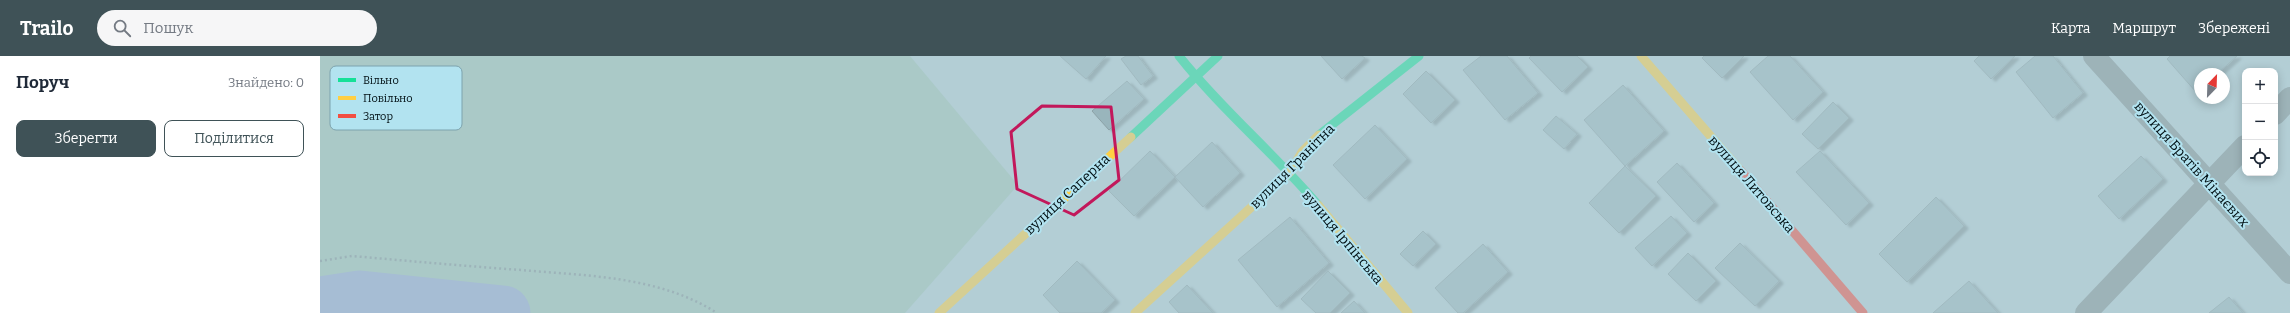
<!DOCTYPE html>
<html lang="uk">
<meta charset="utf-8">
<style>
body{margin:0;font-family:Bitter,serif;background:#f6f6f7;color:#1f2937}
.controls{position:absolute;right:12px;top:12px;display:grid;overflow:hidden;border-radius:8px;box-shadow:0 2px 10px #0003}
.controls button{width:36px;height:36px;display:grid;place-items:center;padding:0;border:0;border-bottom:1px solid #e0e1e3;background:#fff;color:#1f2937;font:20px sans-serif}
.compass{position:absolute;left:1874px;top:12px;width:36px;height:36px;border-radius:50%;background:#fff;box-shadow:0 2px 10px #0003;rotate:23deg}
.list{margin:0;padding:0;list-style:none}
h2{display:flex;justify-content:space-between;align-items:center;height:52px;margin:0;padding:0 16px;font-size:17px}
h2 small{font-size:13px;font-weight:400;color:#747a83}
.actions{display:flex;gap:8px;padding:12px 16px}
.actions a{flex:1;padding:9px 0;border:1px solid #3f5257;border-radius:8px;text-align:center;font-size:14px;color:#3f5257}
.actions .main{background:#3f5257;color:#fff}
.icon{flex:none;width:22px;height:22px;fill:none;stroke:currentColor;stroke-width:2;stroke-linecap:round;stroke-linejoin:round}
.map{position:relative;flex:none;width:1970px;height:257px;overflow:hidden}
header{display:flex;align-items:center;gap:24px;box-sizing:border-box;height:56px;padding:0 20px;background:#3f5257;color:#fff}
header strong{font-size:19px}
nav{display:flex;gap:22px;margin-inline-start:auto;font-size:14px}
.search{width:280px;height:36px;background:#f6f6f7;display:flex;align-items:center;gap:10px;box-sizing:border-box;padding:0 14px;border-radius:22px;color:#747a83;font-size:15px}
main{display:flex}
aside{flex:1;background:#fff}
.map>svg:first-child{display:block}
.green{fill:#9fc4b6}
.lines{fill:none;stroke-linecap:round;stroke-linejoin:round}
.river{stroke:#98a8d2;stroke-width:55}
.building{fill:#99b5bc;stroke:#8ca2a7;filter:url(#shadow)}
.path{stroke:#839398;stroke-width:2.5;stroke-dasharray:2 3;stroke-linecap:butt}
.street{stroke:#839295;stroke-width:22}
.fast{stroke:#16e098;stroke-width:9}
.slow{stroke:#ffcf43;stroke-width:9}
.jam{stroke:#f24e42;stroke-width:9}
.marked{fill:none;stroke:#c2185b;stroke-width:3;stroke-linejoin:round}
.labels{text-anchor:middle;stroke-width:4;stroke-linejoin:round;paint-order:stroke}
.street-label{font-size:14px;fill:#000f13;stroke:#b2e3f0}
.key{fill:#b2e3f0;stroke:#7da3ae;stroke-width:1}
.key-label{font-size:11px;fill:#000f13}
</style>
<header>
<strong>Trailo</strong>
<div class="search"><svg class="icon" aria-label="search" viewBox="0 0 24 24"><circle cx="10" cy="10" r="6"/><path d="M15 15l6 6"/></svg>Пошук</div>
<nav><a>Карта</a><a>Маршрут</a><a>Збережені</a></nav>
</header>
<main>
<aside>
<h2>Поруч<small>Знайдено: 0</small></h2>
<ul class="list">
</ul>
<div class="actions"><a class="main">Зберегти</a><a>Поділитися</a></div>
</aside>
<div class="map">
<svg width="1970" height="257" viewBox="0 0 1970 257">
<defs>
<filter id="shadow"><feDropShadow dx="4.5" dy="2.5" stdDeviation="1" flood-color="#0004"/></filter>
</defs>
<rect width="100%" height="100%" fill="#b3ced5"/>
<path class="green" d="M0,0H590L698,129L585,257H0Z"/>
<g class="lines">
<path class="river" d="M0,248L40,242L183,257"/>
</g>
<g class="building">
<path d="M740,0H786L766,23Z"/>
<path d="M806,0H818L833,20L821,29L801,3Z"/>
<path d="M1001,0H1042L1045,2L1022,23Z"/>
<path d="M1161,0H1187L1218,37L1185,64L1143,14Z"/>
<path d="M1211,0H1257L1268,11L1242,36L1209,2Z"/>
<path d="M1384,0H1424L1402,22L1382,2Z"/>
<path d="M1448,0H1470L1503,36L1473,64L1430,16Z"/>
<path d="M1659,0H1695L1671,23L1654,5Z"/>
<path d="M1715,0H1733L1763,37L1733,62L1696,16Z"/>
<path d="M1850,0H1917L1897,18H1880V33L1876,36L1847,3Z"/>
<path d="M1106,15L1135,44L1111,67L1083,38Z"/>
<path d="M807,25L824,43L789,74L772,55Z"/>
<path d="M1303,29L1344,75L1305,110L1264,64Z"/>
<path d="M1513,46L1529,62L1498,93L1482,78Z"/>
<path d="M1236,60L1257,78L1244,93L1223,74Z"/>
<path d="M1055,69L1087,103L1045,143L1013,109Z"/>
<path d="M892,86L920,117L883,151L855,121Z"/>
<path d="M830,95L855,121L814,160L789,135Z"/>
<path d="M1500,95L1549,147L1526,169L1476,116Z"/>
<path d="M1821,100L1843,123L1799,163L1778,140Z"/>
<path d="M1357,107L1394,147L1374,166L1337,126Z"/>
<path d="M1305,110L1336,140L1299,177L1269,147Z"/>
<path d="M1616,141L1644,170L1587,226L1559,198Z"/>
<path d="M1351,160L1367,177L1332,210L1315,192Z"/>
<path d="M970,161L1009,207L957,251L918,204Z"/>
<path d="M1103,175L1116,188L1093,210L1080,198Z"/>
<path d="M1420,187L1459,225L1435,250L1395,212Z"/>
<path d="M1163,188L1188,216L1143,257H1138L1115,232Z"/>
<path d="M1368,197L1396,225L1376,245L1348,218Z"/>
<path d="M757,205L795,244L781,257H740L723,239Z"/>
<path d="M1008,215L1030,237L1010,257H996L981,243Z"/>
<path d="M1649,225L1678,257H1613Z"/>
<path d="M867,229L893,257H859L849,246Z"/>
<path d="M1909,241L1923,257H1889Z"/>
<path d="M1034,245L1045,257H1021Z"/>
</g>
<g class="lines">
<path class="path" d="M0,205L32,200C89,205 145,210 201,214C268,220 339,220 397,257"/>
<g class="street">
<path d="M1774,0L1970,217"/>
<path d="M1955,58L1970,42"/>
<path d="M1766,257L1925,90"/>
</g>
<g class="fast">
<path d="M859,0C901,53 954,97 998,149"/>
<path d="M999,79L1099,0"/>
<path d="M811,81L898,0"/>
</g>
<g class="slow">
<path d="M1321,0L1420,114"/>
<path d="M998,149L1088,257"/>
<path d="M619,257L811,81"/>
<path d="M815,257L970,116L982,96L999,79"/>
</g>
<path class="jam" d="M1420,114L1543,257"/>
</g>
<path d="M0 0H1970V257H0ZM722,50L791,51L799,124L754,159L697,133L691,76Z" fill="#b3ced5" fill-opacity=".55" fill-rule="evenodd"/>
<path class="marked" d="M722,50L791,51L799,124L754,159L697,133L691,76Z"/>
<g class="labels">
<g class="street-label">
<text transform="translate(1872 108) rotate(48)" y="5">вулиця Братів Мінаєвих</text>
<text transform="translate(972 110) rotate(-45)" y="5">вулиця Гранітна</text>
<text transform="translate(1432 128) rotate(49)" y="5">вулиця Литовська</text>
<text transform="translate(747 138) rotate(-43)" y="5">вулиця Саперна</text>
<text transform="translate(1023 181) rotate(50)" y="5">вулиця Ірпінська</text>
</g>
</g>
<rect x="10" y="10" width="132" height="64" rx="6" class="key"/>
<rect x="18" y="22" width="18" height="4" fill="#16e098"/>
<rect x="18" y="40" width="18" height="4" fill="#ffcf43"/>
<rect x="18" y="58" width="18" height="4" fill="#f24e42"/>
<g class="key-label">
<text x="43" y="28">Вільно</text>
<text x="43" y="46">Повільно</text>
<text x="43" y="64">Затор</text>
</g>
</svg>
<div class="controls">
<button>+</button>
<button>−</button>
<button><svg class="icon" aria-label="locate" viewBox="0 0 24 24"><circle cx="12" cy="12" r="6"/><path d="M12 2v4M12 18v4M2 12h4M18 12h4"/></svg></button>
</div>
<svg class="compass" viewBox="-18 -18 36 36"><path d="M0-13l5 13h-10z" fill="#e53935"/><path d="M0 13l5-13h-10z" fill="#747a83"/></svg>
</div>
</main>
